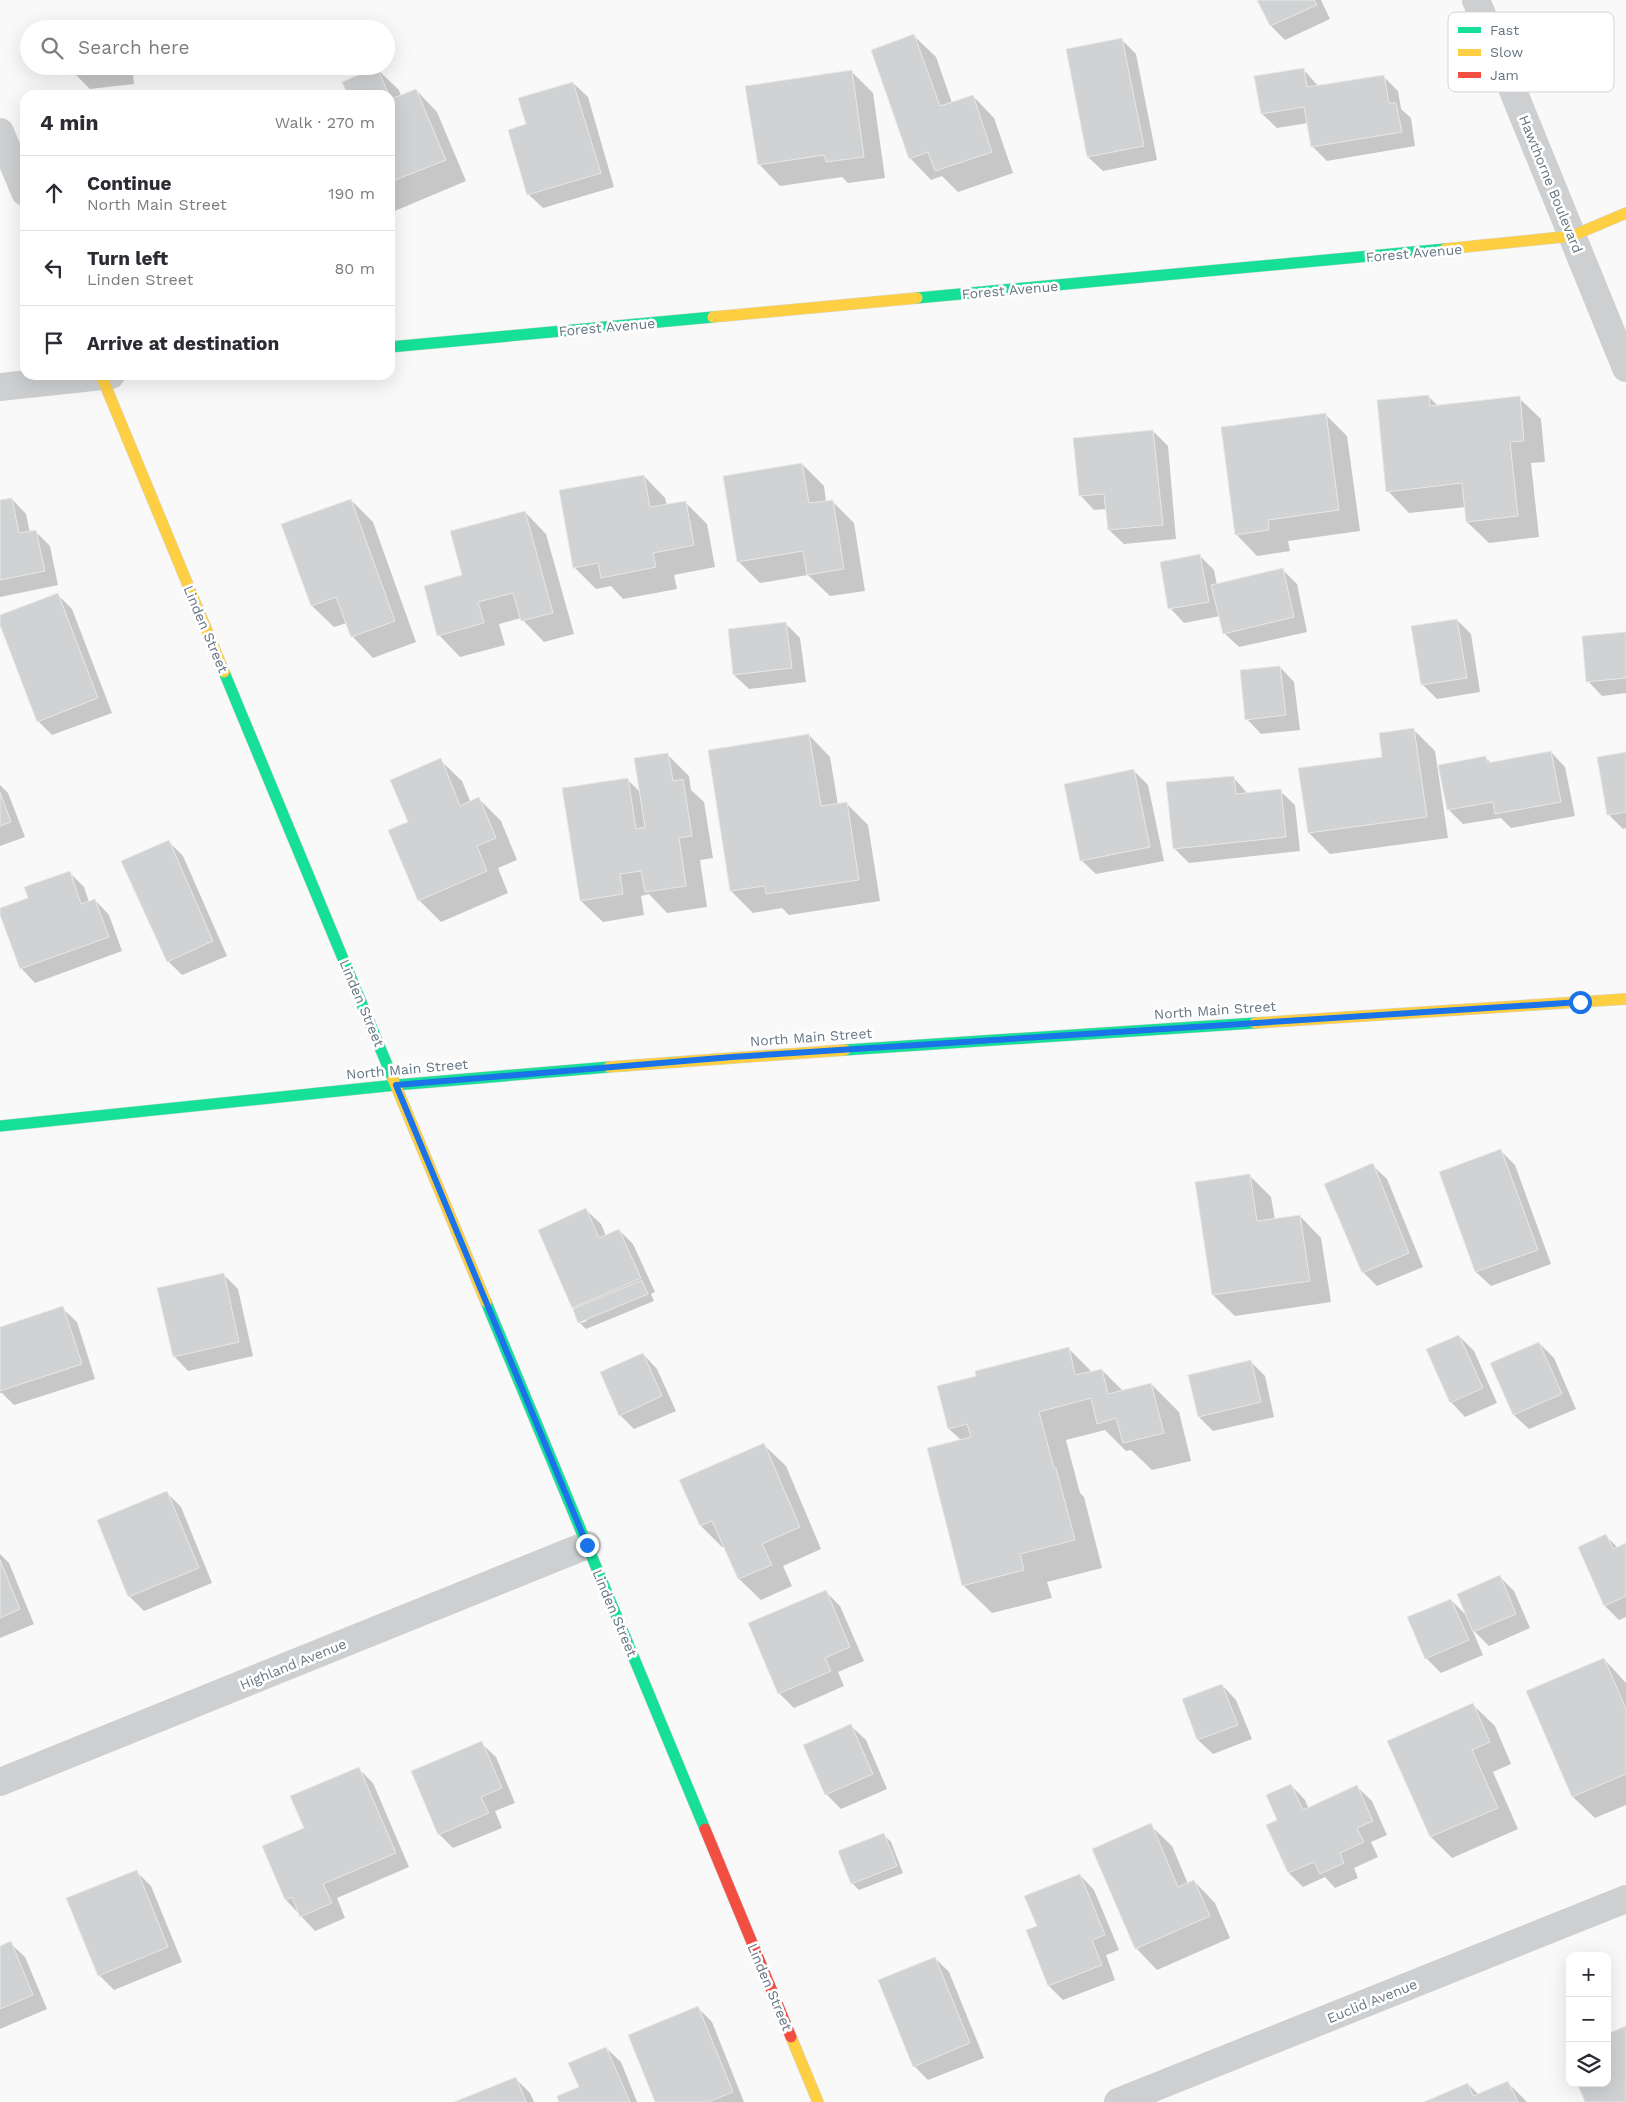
<!DOCTYPE html>
<meta charset="utf-8">
<style>
body{margin:0;font-family:"Work Sans",sans-serif;background:#f7f7f7;color:#2b2b33}
.controls{position:absolute;right:15px;bottom:15px;display:grid;overflow:hidden;border-radius:10px;box-shadow:0 5px 20px #0002}
.controls button{width:45px;height:45px;display:grid;place-items:center;padding:0;border:0;border-bottom:1px solid #e1e1e2;background:#fff;color:#2b2b33;font:25px sans-serif}
.stop{position:absolute;width:15px;height:15px;margin:-11px;border:4px solid #1a73e8;border-radius:50%;background:#fff}
.stop.end{background:#1a73e8;border-color:#fff;box-shadow:0 1px 5px #0008}
.list{margin:0;padding:0;list-style:none}
h2{display:flex;justify-content:space-between;align-items:center;height:65px;margin:0;padding:0 20px;font-size:21px}
h2 small{font-size:16px;font-weight:400;color:#7c7c81}
.list li{display:grid;grid-template-columns:32px 1fr auto;gap:15px;align-items:center;box-sizing:border-box;height:75px;padding:0 20px;border-top:1px solid #e1e1e2}
.list b{display:block;font-size:19px;white-space:nowrap}
.list p{margin:0;font-size:16px;white-space:nowrap;color:#7c7c81}
.list em{font-size:16px;font-style:normal;color:#7c7c81}
.icon{flex:none;width:28px;height:28px;fill:none;stroke:currentColor;stroke-width:2;stroke-linecap:round;stroke-linejoin:round}
.map{position:relative;flex:none;width:1626px;height:2102px;overflow:hidden}
.search{position:absolute;background:#fff;box-shadow:0 5px 20px #0002;left:20px;top:20px;width:375px;height:55px;display:flex;align-items:center;gap:12px;box-sizing:border-box;padding:0 18px;border-radius:28px;color:#7c7c81;font-size:19px}
.panel{position:absolute;background:#fff;box-shadow:0 5px 20px #0002;left:20px;top:90px;width:375px;height:290px;border-radius:15px}
.map>svg:first-child{display:block}
.shadow{fill:#0003;fill-rule:evenodd}
.building{fill:#d0d2d3;stroke:#e8e8e8}
.lines{fill:none;stroke-linecap:round;stroke-linejoin:round}
.fast-casing{stroke:#d5d6d7;stroke-width:12}
.slow-casing{stroke:#d5d6d7;stroke-width:12}
.jam-casing{stroke:#d5d6d7;stroke-width:12}
.street{stroke:#cecfd0;stroke-width:28}
.fast{stroke:#16e098;stroke-width:11}
.slow{stroke:#ffcf43;stroke-width:11}
.jam{stroke:#f24e42;stroke-width:11}
.route{stroke:#1a73e8;stroke-width:6}
.labels{text-anchor:middle;stroke-width:5;stroke-linejoin:round;paint-order:stroke}
.street-label{font-size:14px;fill:#657683;stroke:#fff}
.key{fill:#fff;stroke:#d1d6da;stroke-width:1}
.key-label{font-size:14px;fill:#657683}
</style>
<div class="map">
<svg width="1626" height="2102" viewBox="0 0 1626 2102">
<rect width="100%" height="100%" fill="#f9f9f9"/>
<g class="shadow">
<path d="M1259,0H1321L1330,19L1285,40L1271,26Z"/>
<path d="M914,36L936,57L952,103L973,96L994,118L1013,173L958,192L942,176L931,180L910,158Z"/>
<path d="M1122,40L1136,54L1157,160L1103,171L1088,157Z"/>
<path d="M74,66H132L134,84L90,89L75,74Z"/>
<path d="M377,69L399,90L401,96L416,90L437,112L466,181L390,213V95H349Z"/>
<path d="M1304,70L1319,87L1383,76L1398,91L1401,109L1411,118L1415,146L1327,161L1312,146L1308,123L1277,128L1262,114L1256,77Z"/>
<path d="M851,71L873,93L885,178L848,183L842,177L780,186L759,164Z"/>
<path d="M573,83L588,97L614,187L543,208L528,194L527,125Z"/>
<path d="M1428,396L1439,407L1519,398L1541,419L1545,462L1531,463L1539,537L1489,543L1467,522L1466,507L1409,513L1388,491Z"/>
<path d="M1325,414L1347,436L1360,531L1288,541L1290,551L1257,556L1236,534Z"/>
<path d="M1153,431L1168,446L1176,539L1124,544L1109,530L1107,509L1094,510L1080,495Z"/>
<path d="M802,464L824,486L826,502L832,501L854,523L865,591L830,596L808,575L760,583L738,561Z"/>
<path d="M644,476L665,498L667,506L685,502L707,524L715,567L674,575L677,589L623,599L611,586L596,589L574,567Z"/>
<path d="M12,499L26,514L30,533L36,532L50,546L58,585L0,597V501Z"/>
<path d="M351,500L373,522L416,642L373,658L352,636L347,623L334,627L312,606L282,525Z"/>
<path d="M525,512L546,534L574,634L544,642L521,618L499,624L505,645L460,657L439,635L464,576Z"/>
<path d="M1199,555L1214,570L1217,585L1282,569L1297,584L1307,632L1239,647L1224,633L1220,616L1184,623L1170,608Z"/>
<path d="M58,595L72,609L112,713L52,735L38,721L0,621V617Z"/>
<path d="M1457,620L1471,634L1480,692L1437,699L1422,684Z"/>
<path d="M786,624L800,638L806,682L749,689L734,675Z"/>
<path d="M1626,634V693L1602,696L1588,681Z"/>
<path d="M1280,667L1294,682L1300,730L1261,734L1247,719Z"/>
<path d="M1414,730L1435,751L1448,838L1330,854L1309,833Z"/>
<path d="M809,735L830,757L838,805L846,803L868,825L880,901L789,915L782,908L753,913L731,891L710,751Z"/>
<path d="M1551,752L1565,767L1575,816L1511,828L1501,818L1463,824L1449,810L1485,757L1491,763Z"/>
<path d="M1626,753V828L1623,829L1608,814Z"/>
<path d="M667,754L689,776L691,790L704,802L713,858L700,860L707,907L667,913L649,894L641,896L644,915L603,922L581,901L627,779L640,792Z"/>
<path d="M440,760L462,781L471,803L479,799L501,821L517,860L498,868L508,893L441,922L419,900L409,823Z"/>
<path d="M1134,771L1148,785L1164,861L1096,874L1081,860Z"/>
<path d="M1233,777L1248,794L1280,791L1295,805L1300,851L1189,863L1174,848Z"/>
<path d="M0,785L8,793L25,837L0,846Z"/>
<path d="M169,842L183,856L227,956L182,975L168,961Z"/>
<path d="M69,872L84,887L89,902L95,900L109,915L122,951L35,983L21,968L0,909L30,899Z"/>
<path d="M1501,1151L1515,1165L1551,1264L1491,1286L1476,1272L1441,1172Z"/>
<path d="M1372,1165L1387,1179L1423,1267L1377,1286L1363,1272Z"/>
<path d="M1250,1176L1271,1197L1275,1220L1300,1216L1321,1238L1331,1302L1235,1316L1213,1295Z"/>
<path d="M586,1210L601,1224L606,1236L619,1230L633,1244L655,1292L651,1294L654,1301L586,1329L579,1322L540,1231ZM585,1319L587,1321L581,1323V1320Z"/>
<path d="M224,1275L238,1289L253,1356L188,1371L174,1356Z"/>
<path d="M62,1308L77,1322L95,1379L14,1405L2,1393H0V1328Z"/>
<path d="M1459,1336L1474,1351L1497,1403L1465,1417L1451,1402Z"/>
<path d="M1539,1343L1554,1358L1576,1409L1529,1429L1514,1415L1492,1364Z"/>
<path d="M1068,1348L1092,1372L1102,1370L1123,1391L1151,1384L1179,1412L1191,1461L1152,1470L1131,1450L1126,1451L1105,1430L1066,1440L1080,1493L1084,1497L1102,1568L1047,1582L1052,1598L992,1613L963,1585L962,1441L949,1429L977,1377Z"/>
<path d="M643,1354L657,1369L676,1411L634,1429L620,1415Z"/>
<path d="M1250,1361L1265,1376L1274,1417L1213,1431L1199,1417Z"/>
<path d="M764,1445L786,1466L821,1549L783,1566L792,1586L761,1600L739,1579L725,1546L722,1547L701,1526Z"/>
<path d="M166,1492L181,1507L212,1583L144,1611L129,1596Z"/>
<path d="M1606,1536L1618,1548L1626,1544V1617L1619,1620L1605,1606Z"/>
<path d="M0,1554L9,1563L34,1624L0,1638Z"/>
<path d="M1500,1577L1514,1591L1530,1628L1489,1646L1472,1629L1483,1655L1441,1673L1426,1658L1451,1600L1468,1617Z"/>
<path d="M825,1591L840,1606L864,1661L838,1672L844,1686L794,1708L779,1693Z"/>
<path d="M1604,1659L1626,1683V1805L1595,1818L1573,1797L1528,1692Z"/>
<path d="M1222,1685L1236,1700L1252,1739L1213,1754L1198,1740L1183,1700Z"/>
<path d="M1473,1705L1495,1726L1511,1764L1493,1772L1518,1829L1452,1858L1431,1837Z"/>
<path d="M851,1726L866,1740L887,1789L841,1809L826,1794Z"/>
<path d="M481,1743L496,1757L515,1803L495,1811L502,1828L453,1848L439,1834Z"/>
<path d="M359,1769L373,1783L409,1867L337,1898L345,1918L315,1931L286,1900L305,1829Z"/>
<path d="M1291,1785L1305,1800L1309,1809L1357,1787L1372,1801L1387,1835L1371,1842L1378,1857L1354,1868L1358,1878L1335,1888L1325,1877L1303,1887L1289,1873L1279,1821Z"/>
<path d="M1150,1825L1172,1846L1188,1884L1194,1881L1215,1903L1230,1938L1157,1970L1136,1948Z"/>
<path d="M884,1835L891,1842L903,1873L859,1890L852,1883Z"/>
<path d="M136,1871L151,1886L182,1962L114,1990L99,1975Z"/>
<path d="M1080,1875L1094,1890L1119,1950L1106,1955L1115,1980L1063,2000L1049,1986L1038,1927Z"/>
<path d="M10,1943L25,1957L47,2009L0,2029V1947Z"/>
<path d="M935,1958L949,1972L984,2058L928,2080L914,2066Z"/>
<path d="M698,2008L712,2022L744,2102H657Z"/>
<path d="M606,2048L621,2062L637,2102H560L580,2087Z"/>
<path d="M1570,2052V2063L1566,2054Z"/>
<path d="M516,2079L530,2093L534,2102H457Z"/>
<path d="M1508,2083L1527,2102H1427L1468,2084L1479,2095Z"/>
</g>
<g class="building">
<path d="M1257,0H1314L1317,5L1270,26Z"/>
<path d="M115,23V29H69V28Z"/>
<path d="M914,34L940,106L973,95L992,152L935,171L928,152L909,159L871,50Z"/>
<path d="M1122,38L1144,146L1087,157L1066,49Z"/>
<path d="M73,66H120L121,70L74,75Z"/>
<path d="M377,67L389,95H348L342,82Z"/>
<path d="M1304,68L1307,87L1384,75L1389,103H1396L1402,132L1311,147L1304,107L1261,114L1254,76Z"/>
<path d="M852,70L864,157L826,162L824,155L758,165L745,86Z"/>
<path d="M573,82L601,173L527,195L508,130L526,124L518,98Z"/>
<path d="M416,89L446,160L390,182V97L391,99Z"/>
<path d="M1429,395L1430,406L1520,396L1524,441L1510,442L1518,516L1466,522L1462,483L1386,492L1377,400Z"/>
<path d="M1326,413L1339,510L1268,520L1269,530L1235,535L1221,427Z"/>
<path d="M1153,430L1163,525L1108,530L1104,494L1079,496L1073,438Z"/>
<path d="M802,463L809,503L833,500L844,569L807,575L803,551L737,562L723,476Z"/>
<path d="M644,475L650,507L686,501L694,545L653,553L656,567L601,578L598,563L573,568L559,490Z"/>
<path d="M12,498L19,533L36,530L45,571L0,580V500Z"/>
<path d="M351,499L395,621L351,637L336,597L311,606L281,524Z"/>
<path d="M525,511L553,613L521,621L513,593L478,602L484,623L437,636L424,586L462,575L450,531Z"/>
<path d="M1200,554L1209,602L1168,609L1160,562Z"/>
<path d="M1283,568L1294,617L1223,634L1211,585Z"/>
<path d="M58,593L98,698L37,722L0,625V615Z"/>
<path d="M1457,619L1467,678L1421,685L1411,626Z"/>
<path d="M786,622L792,668L733,675L728,629Z"/>
<path d="M1626,632V678L1586,682L1582,636Z"/>
<path d="M1280,666L1286,715L1245,720L1240,670Z"/>
<path d="M1414,728L1427,817L1308,833L1298,768L1382,757L1379,733Z"/>
<path d="M809,734L821,806L847,802L859,880L766,894L765,886L730,891L708,750Z"/>
<path d="M1551,751L1561,802L1495,814L1493,802L1447,810L1438,765L1486,756L1487,763Z"/>
<path d="M1626,752V812L1607,815L1597,757Z"/>
<path d="M668,753L673,781L683,779L692,836L679,838L686,886L645,892L641,871L620,874L623,894L580,901L562,788L628,778L636,829L645,827L634,758Z"/>
<path d="M441,758L460,806L479,797L496,838L477,846L487,871L418,901L388,830L408,822L390,780Z"/>
<path d="M1134,769L1150,847L1080,861L1064,784Z"/>
<path d="M1234,776L1236,794L1281,789L1286,837L1173,849L1166,782Z"/>
<path d="M0,792L11,822L0,826Z"/>
<path d="M169,840L213,941L167,962L121,861Z"/>
<path d="M70,871L81,904L95,899L109,937L20,969L0,915V908L28,898L24,887Z"/>
<path d="M1501,1149L1538,1250L1475,1272L1439,1172Z"/>
<path d="M1373,1163L1409,1253L1362,1273L1324,1184Z"/>
<path d="M1250,1174L1257,1221L1300,1215L1310,1281L1212,1295L1195,1182Z"/>
<path d="M586,1208L599,1238L619,1229L641,1278L572,1308L538,1230Z"/>
<path d="M224,1273L239,1342L173,1357L157,1288Z"/>
<path d="M642,1280L648,1294L578,1323L573,1309Z"/>
<path d="M63,1306L82,1364L0,1391V1327Z"/>
<path d="M1459,1335L1483,1388L1450,1403L1426,1349Z"/>
<path d="M1539,1342L1562,1394L1513,1415L1490,1363Z"/>
<path d="M1069,1347L1075,1375L1102,1369L1108,1394L1151,1383L1164,1433L1123,1443L1116,1418L1097,1424L1091,1398L1039,1412L1054,1468H1056L1075,1540L1020,1554L1024,1570L962,1586L927,1448L971,1437L967,1424L948,1429L937,1386L976,1376L975,1371Z"/>
<path d="M643,1353L662,1396L619,1416L600,1372Z"/>
<path d="M1251,1360L1261,1402L1198,1417L1188,1375Z"/>
<path d="M764,1443L800,1527L762,1544L772,1565L738,1579L712,1521L700,1526L679,1480Z"/>
<path d="M167,1491L199,1568L128,1597L97,1520Z"/>
<path d="M1606,1534L1613,1549L1626,1543V1596L1604,1606L1578,1547Z"/>
<path d="M0,1560L20,1609L0,1618Z"/>
<path d="M1500,1575L1516,1614L1473,1632L1457,1594Z"/>
<path d="M826,1590L850,1647L825,1658L831,1671L778,1694L748,1623Z"/>
<path d="M1451,1599L1469,1640L1425,1659L1407,1617Z"/>
<path d="M1604,1658L1626,1709V1774L1572,1797L1526,1691Z"/>
<path d="M1222,1684L1238,1725L1197,1740L1182,1699Z"/>
<path d="M1473,1703L1490,1742L1472,1750L1498,1808L1430,1837L1387,1741Z"/>
<path d="M851,1724L873,1774L825,1795L803,1745Z"/>
<path d="M482,1741L502,1788L481,1797L489,1813L438,1835L411,1771Z"/>
<path d="M359,1767L396,1853L323,1884L332,1903L300,1917L292,1897L285,1900L262,1846L304,1828L290,1796Z"/>
<path d="M1291,1784L1303,1810L1357,1785L1373,1821L1357,1828L1364,1842L1340,1853L1344,1863L1320,1874L1314,1862L1288,1873L1266,1825L1277,1820L1266,1795Z"/>
<path d="M1151,1823L1178,1887L1194,1880L1210,1916L1135,1949L1092,1849Z"/>
<path d="M884,1833L897,1866L851,1884L838,1851Z"/>
<path d="M137,1870L168,1947L98,1976L66,1898Z"/>
<path d="M1080,1874L1105,1935L1092,1940L1102,1965L1048,1986L1026,1930L1037,1926L1024,1896Z"/>
<path d="M11,1941L33,1995L0,2009V1946Z"/>
<path d="M935,1957L970,2043L913,2067L878,1980Z"/>
<path d="M698,2006L733,2092L708,2102H655L628,2035Z"/>
<path d="M1626,2026V2102H1585L1577,2083H1607V2034Z"/>
<path d="M606,2047L630,2102H559L557,2096L579,2087L568,2063Z"/>
<path d="M516,2077L526,2102H454Z"/>
<path d="M1508,2081L1518,2102H1424L1468,2083L1473,2096Z"/>
</g>
<g class="lines">
<g class="fast-casing">
<g id="fast">
<path d="M917,298L1445,249"/>
<path d="M390,347L713,317"/>
<path d="M224,672L393,1079"/>
<path d="M845,1050L1255,1023"/>
<path d="M0,1126L396,1085L609,1067"/>
<path d="M486,1302L705,1829"/>
</g>
</g>
<g class="slow-casing">
<g id="slow">
<path d="M1445,249L1572,236L1626,213"/>
<path d="M713,317L917,298"/>
<path d="M101,375L224,672"/>
<path d="M1255,1023L1626,999"/>
<path d="M609,1067L845,1050"/>
<path d="M393,1079L486,1302"/>
<path d="M791,2037L818,2102"/>
</g>
</g>
<g class="jam-casing">
<path id="jam" d="M705,1829L791,2037"/>
</g>
<g class="street">
<path d="M1476,0L1626,368"/>
<path d="M0,132L25,192"/>
<path d="M0,387L111,375"/>
<path d="M0,1782L587,1545"/>
<path d="M1118,2102L1626,1899"/>
</g>
<use href="#fast" class="fast"/>
<use href="#slow" class="slow"/>
<use href="#jam" class="jam"/>
</g>
<g class="lines">
<path class="route" d="M587,1545L396,1085L732,1057L1580,1002"/>
</g>
<g class="labels">
<g class="street-label">
<text transform="translate(1551 184) rotate(68)" y="5">Hawthorne Boulevard</text>
<text transform="translate(1414 253) rotate(-5)" y="5">Forest Avenue</text>
<text transform="translate(1010 290) rotate(-5)" y="5">Forest Avenue</text>
<text transform="translate(607 327) rotate(-5)" y="5">Forest Avenue</text>
<text transform="translate(206 629) rotate(67)" y="5">Linden Street</text>
<text transform="translate(362 1003) rotate(67)" y="5">Linden Street</text>
<text transform="translate(1215 1010) rotate(-4)" y="5">North Main Street</text>
<text transform="translate(811 1037) rotate(-4)" y="5">North Main Street</text>
<text transform="translate(407 1069) rotate(-5)" y="5">North Main Street</text>
<text transform="translate(615 1613) rotate(67)" y="5">Linden Street</text>
<text transform="translate(293 1664) rotate(-22)" y="5">Highland Avenue</text>
<text transform="translate(770 1987) rotate(67)" y="5">Linden Street</text>
<text transform="translate(1372 2001) rotate(-22)" y="5">Euclid Avenue</text>
</g>
</g>
<rect x="1448" y="12" width="166" height="80" rx="8" class="key"/>
<rect x="1458" y="27" width="23" height="6" fill="#16e098"/>
<rect x="1458" y="49" width="23" height="7" fill="#ffcf43"/>
<rect x="1458" y="72" width="23" height="6" fill="#f24e42"/>
<g class="key-label">
<text x="1490" y="35">Fast</text>
<text x="1490" y="57">Slow</text>
<text x="1490" y="80">Jam</text>
</g>
</svg>
<div class="controls">
<button>+</button>
<button>−</button>
<button><svg class="icon" aria-label="layers" viewBox="0 0 24 24"><path d="M12 4l9 5-9 5-9-5zM3 14l9 5 9-5"/></svg></button>
</div>
<div class="stop" style="left:1580px;top:1002px"></div>
<div class="stop end" style="left:587px;top:1545px"></div>
<div class="search"><svg class="icon" aria-label="search" viewBox="0 0 24 24"><circle cx="10" cy="10" r="6"/><path d="M15 15l6 6"/></svg>Search here</div>
<section class="panel">
<h2>4 min<small>Walk · 270 m</small></h2>
<ul class="list">
<li><svg class="icon" aria-label="ahead" viewBox="0 0 24 24"><path d="M12 20V5M6 11l6-6 6 6"/></svg><div><b>Continue</b><p>North Main Street</p></div><em>190 m</em></li>
<li><svg class="icon" aria-label="left" viewBox="0 0 24 24"><path d="M17 20v-9H6M10 6l-5 5 5 5"/></svg><div><b>Turn left</b><p>Linden Street</p></div><em>80 m</em></li>
<li><svg class="icon" aria-label="arrive" viewBox="0 0 24 24"><path d="M6 21V4h12l-3 4 3 4H6"/></svg><div><b>Arrive at destination</b></div></li>
</ul>
</section>
</div>
